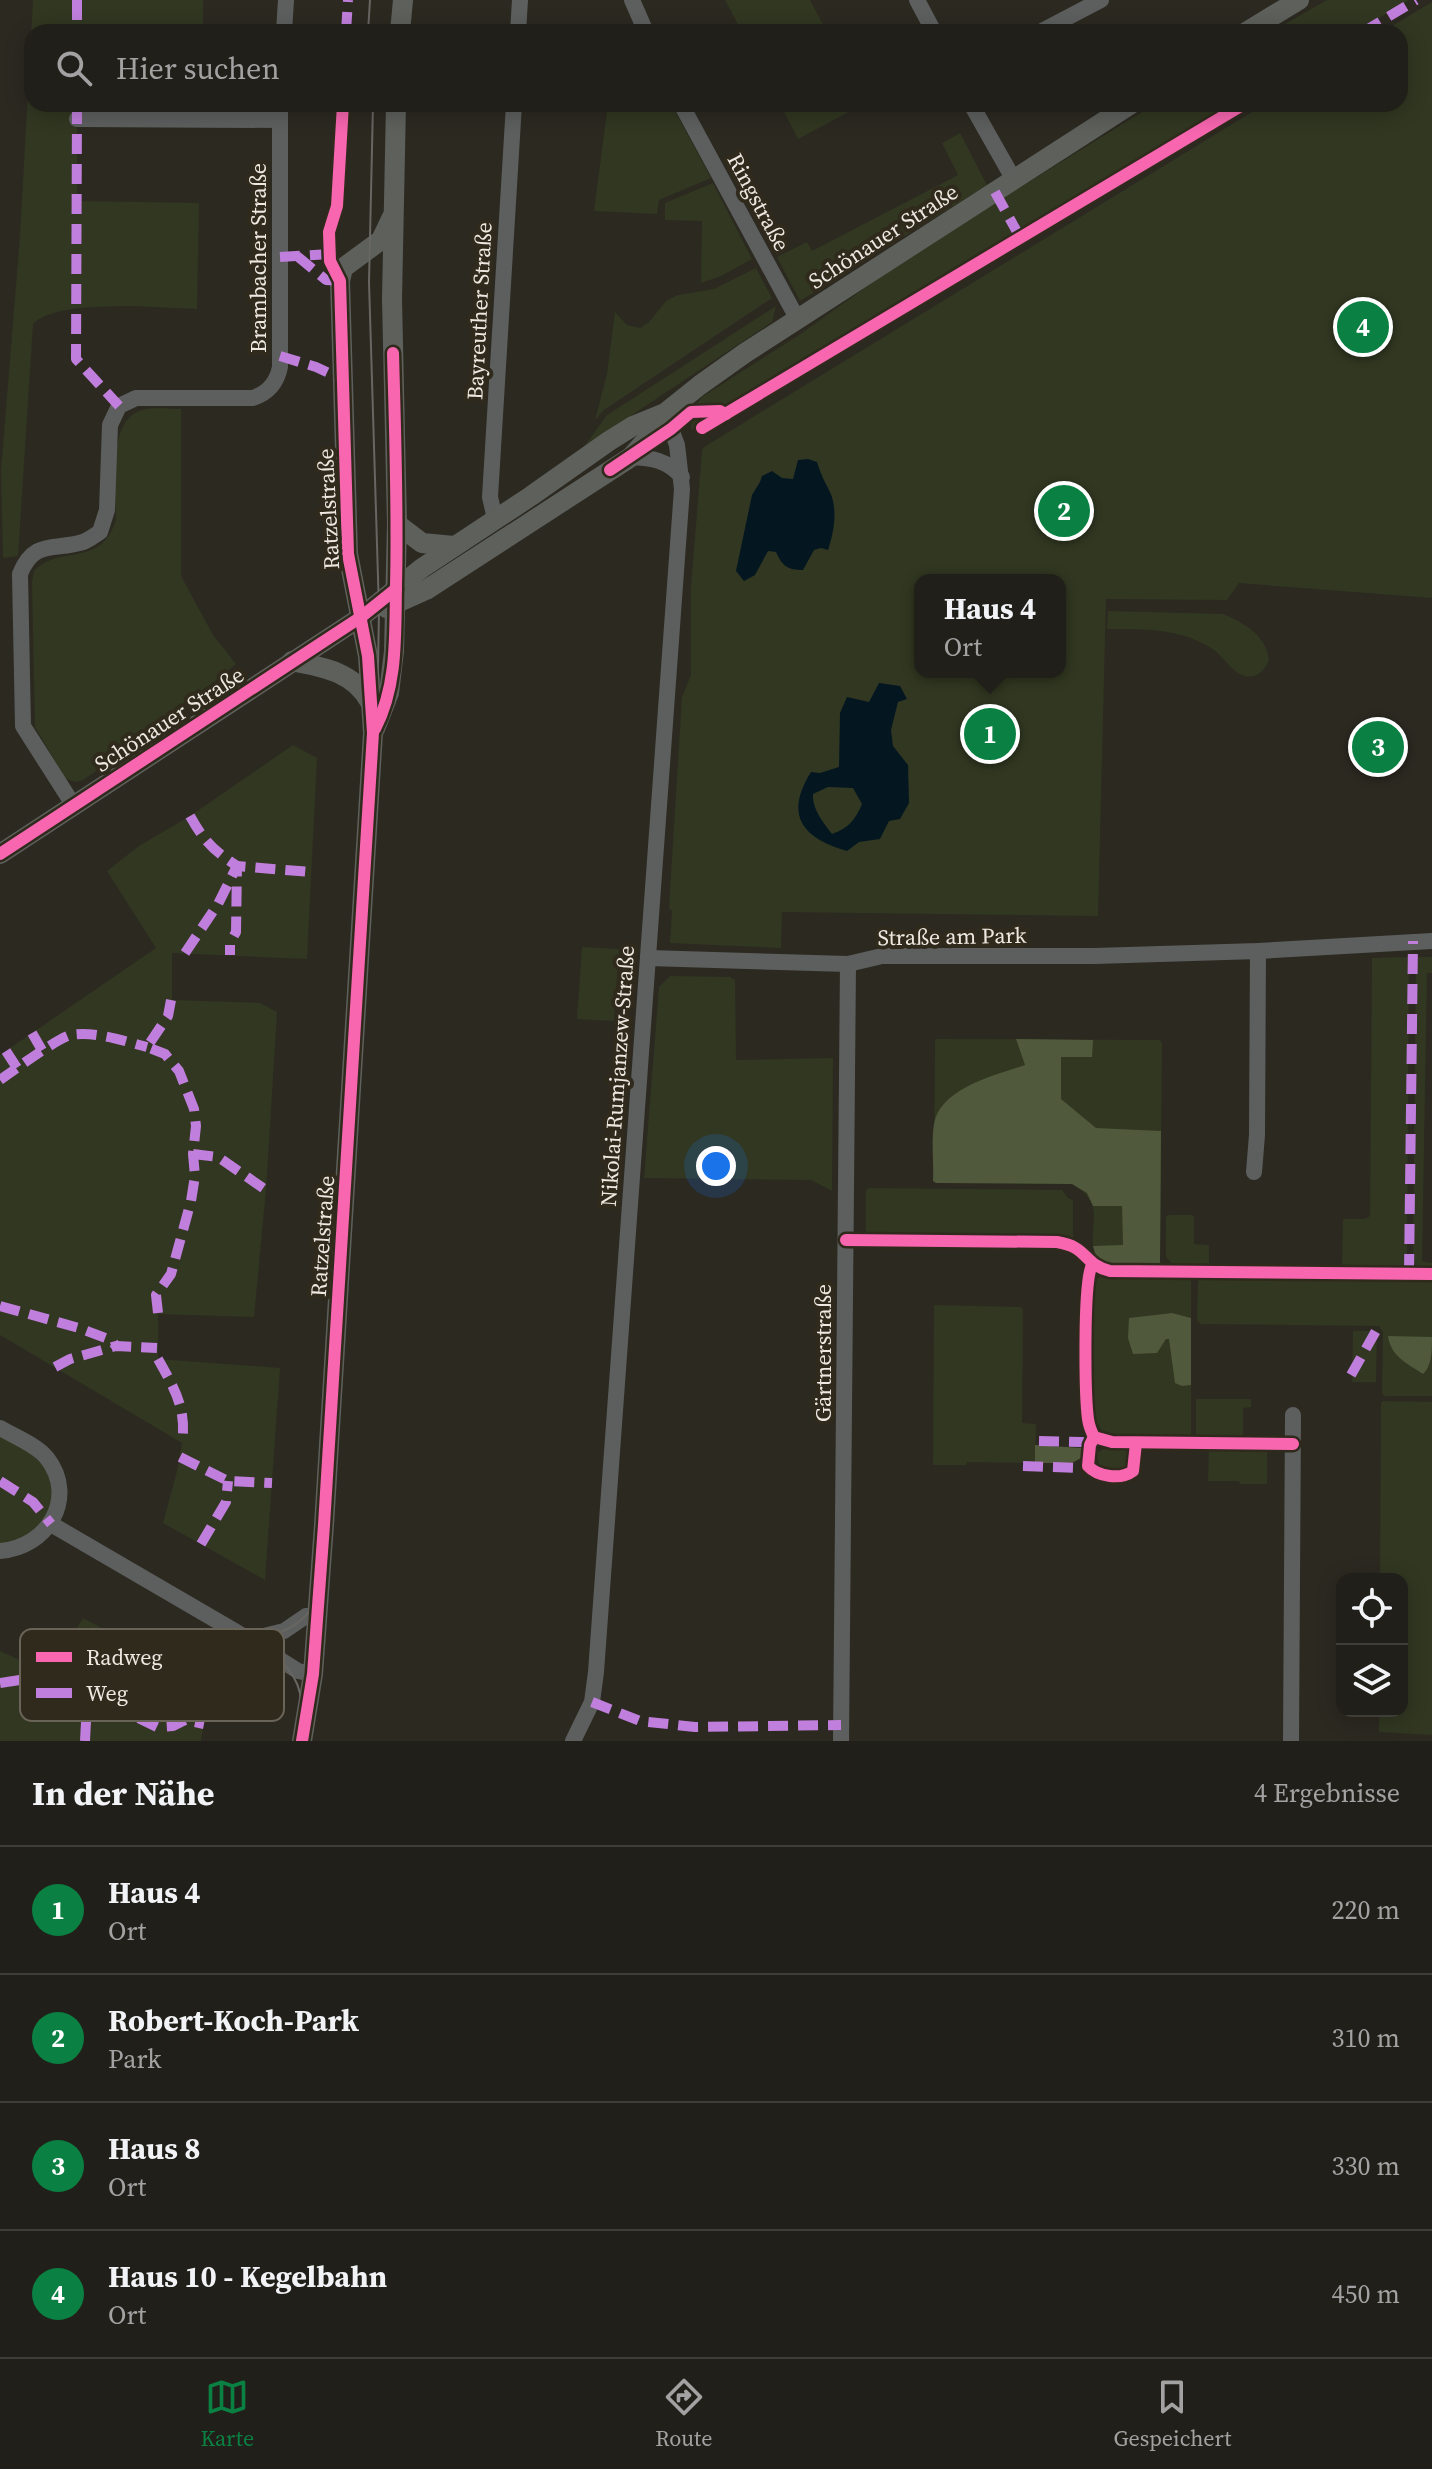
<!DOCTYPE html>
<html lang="de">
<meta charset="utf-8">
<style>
body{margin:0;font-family:"Source Serif 4",serif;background:#2d2c26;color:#f1f3f6}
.controls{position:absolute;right:24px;bottom:24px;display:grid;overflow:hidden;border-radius:16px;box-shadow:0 4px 20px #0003}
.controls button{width:72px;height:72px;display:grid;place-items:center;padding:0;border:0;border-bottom:2px solid #3e3d38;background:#211f19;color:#f1f3f6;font:40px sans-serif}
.you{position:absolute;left:716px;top:1166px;width:28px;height:28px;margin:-20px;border:6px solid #fff;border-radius:50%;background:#1a73e8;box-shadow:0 0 0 12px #1a73e833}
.badge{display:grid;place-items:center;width:52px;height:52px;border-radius:50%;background:#0b8043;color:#fff;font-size:26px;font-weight:700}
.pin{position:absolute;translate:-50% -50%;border:4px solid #fff;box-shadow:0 2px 8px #0006}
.popup{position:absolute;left:914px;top:574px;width:152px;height:104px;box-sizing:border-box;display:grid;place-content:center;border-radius:16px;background:#211f19;filter:drop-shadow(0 2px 6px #0005);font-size:26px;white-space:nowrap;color:#a2a2a2}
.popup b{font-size:30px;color:#f1f3f6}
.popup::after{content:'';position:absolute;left:50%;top:100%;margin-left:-16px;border:16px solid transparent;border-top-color:#211f19}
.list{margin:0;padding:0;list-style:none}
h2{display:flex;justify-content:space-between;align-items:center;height:104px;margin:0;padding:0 32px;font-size:34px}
h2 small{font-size:26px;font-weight:400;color:#a2a2a2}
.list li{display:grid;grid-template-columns:52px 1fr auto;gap:24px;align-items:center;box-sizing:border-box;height:128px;padding:0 32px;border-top:2px solid #3e3d38}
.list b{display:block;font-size:30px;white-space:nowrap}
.list p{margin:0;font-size:26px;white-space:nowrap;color:#a2a2a2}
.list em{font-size:26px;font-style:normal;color:#a2a2a2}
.icon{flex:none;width:44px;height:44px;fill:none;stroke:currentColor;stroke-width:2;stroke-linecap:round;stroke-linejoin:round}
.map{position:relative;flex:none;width:1432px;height:1741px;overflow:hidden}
.search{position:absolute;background:#211f19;box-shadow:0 4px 20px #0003;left:24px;right:24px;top:24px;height:88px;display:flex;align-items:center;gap:20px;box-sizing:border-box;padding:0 28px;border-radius:24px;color:#a2a2a2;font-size:30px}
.sheet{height:616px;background:#211f19}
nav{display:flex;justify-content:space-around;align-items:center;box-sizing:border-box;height:112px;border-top:2px solid #3e3d38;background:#211f19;font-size:22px;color:#a2a2a2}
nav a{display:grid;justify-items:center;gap:4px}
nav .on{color:#0b8043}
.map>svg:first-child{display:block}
.green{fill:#313721;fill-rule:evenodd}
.forest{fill:#50593b}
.water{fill:#041721;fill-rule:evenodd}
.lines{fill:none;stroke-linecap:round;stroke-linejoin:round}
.minor{stroke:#5d5f5e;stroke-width:16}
.major{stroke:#5e605c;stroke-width:20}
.tram{stroke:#676662;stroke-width:2}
.quiet{stroke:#c07fdc;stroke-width:10;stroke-dasharray:20 10;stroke-linecap:butt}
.cycleway-casing{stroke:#302a1d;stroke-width:17}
.cycleway{stroke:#f766af;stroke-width:12}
.labels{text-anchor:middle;stroke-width:8;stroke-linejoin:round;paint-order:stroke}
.street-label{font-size:22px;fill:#ede9e1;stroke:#302a1d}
.key{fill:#302a1d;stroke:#696358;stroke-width:2}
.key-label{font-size:22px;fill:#ede9e1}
</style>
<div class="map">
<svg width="1432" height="1741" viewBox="0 0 1432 1741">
<rect width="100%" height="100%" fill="#2c2921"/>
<g class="green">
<path d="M33,0H203V32H32V104H77V201L199,203L197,309C161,308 58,298 33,324L18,556L3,558L1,471L20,236Z"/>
<path d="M725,0H810L827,32H742Z"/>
<path d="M1327,0H1409L1356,32H1271Z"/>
<path d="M1432,2V598L1239,583L1227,600L1106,599L1098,916L782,912L781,948L670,943L672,911L669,908L682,697L691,675V587L702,451L704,447L1265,104H1400V32H1382ZM920,580H1060V672H920Z"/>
<path d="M608,104H671L711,178L659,200L657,214L594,211Z"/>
<path d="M780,104H864L798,139Z"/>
<path d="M1155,104H1237L691,430L692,410L702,397L802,333L908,257Z"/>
<path d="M960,133L987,185L800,301L777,257L807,242L812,251L958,175L942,143Z"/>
<path d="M713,183L752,259L721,276L701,283L702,221L665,220V203Z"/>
<path d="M756,268L772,298L604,410L595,420L607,374L615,312L627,325L640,328L649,322L666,301L678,295L714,289Z"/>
<path d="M776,306L772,322L584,447L607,415Z"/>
<path d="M181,409V576L213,635L236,664L155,731L83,780L75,782L65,778L35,727L32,582L34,571C62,543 100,569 116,520C116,492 107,426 137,412C148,406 168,409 181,409Z"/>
<path d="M1108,611L1223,614C1243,622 1267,636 1269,660C1265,670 1257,679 1245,676C1232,673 1223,655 1211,648C1179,628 1144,629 1107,629Z"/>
<path d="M293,745L317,758L307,959L172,953V1000L260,1003L277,1012L266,1190L254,1317L158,1314V1359L280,1368L265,1580L163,1523L177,1471L182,1443L0,1335V1055L156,948L107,871L139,846L190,816Z"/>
<path d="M582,947L619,949L614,1021L577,1019Z"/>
<path d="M1409,957L1407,1262L1399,1270L1342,1269L1343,1219H1365L1370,1216L1372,958Z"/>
<path d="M1416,957H1432V973H1427L1422,1261L1432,1263V1270H1420L1413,1261Z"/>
<path d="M670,976L730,977L735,980L736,1060L833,1058L832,1191L811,1180L644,1178L659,987Z"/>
<path d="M937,1039L1159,1040L1162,1043L1160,1265L1158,1267L1111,1266L1097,1260C1083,1227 1111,1207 1072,1184L936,1183L934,1181L935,1041Z"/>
<path d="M869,1188L1062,1190L1068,1198L1073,1200V1239L866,1236V1190Z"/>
<path d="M1169,1215H1192L1194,1217V1244L1209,1245V1267H1175L1166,1257V1217Z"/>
<path d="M1102,1275H1186L1191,1279V1439L1111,1437C1098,1431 1094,1419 1092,1405V1293L1097,1279Z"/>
<path d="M1203,1275L1432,1278V1396H1385L1382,1393L1383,1332L1379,1326L1201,1324L1197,1320L1198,1280Z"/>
<path d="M934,1305L1020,1307L1023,1309L1022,1423L1036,1424L1035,1463L967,1462L966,1465H933Z"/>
<path d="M1353,1331H1377L1376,1382H1352Z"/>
<path d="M1196,1399H1251V1407L1243,1408V1439H1196Z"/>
<path d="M1383,1401L1432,1402V1735L1379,1732V1711H1402V1579H1380L1381,1403Z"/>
<path d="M0,1428L56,1472L51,1524L0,1551Z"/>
<path d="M1106,1447L1124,1448L1130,1453C1131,1479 1094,1476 1097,1453Z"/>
<path d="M1209,1448H1267V1484H1240L1239,1481H1208Z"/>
<path d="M83,1618L210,1686L201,1741H0V1651L44,1671L54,1665Z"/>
</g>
<g class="forest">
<path d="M1016,1039L1093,1040L1092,1057H1061V1099L1096,1128L1161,1131L1160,1265L1158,1267L1111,1266L1097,1260L1093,1246L1123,1245L1122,1206H1093L1087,1193L1072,1184L936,1183L933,1181C934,1163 931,1142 934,1124C940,1088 996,1075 1025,1065Z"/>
<path d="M1172,1313L1191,1318V1385L1182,1386L1175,1383L1169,1339H1166L1157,1353L1133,1354L1128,1338L1129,1318Z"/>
<path d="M1388,1336L1432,1337C1432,1350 1432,1366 1423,1374C1407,1363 1391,1357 1388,1336Z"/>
<path d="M1035,1445L1082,1448L1081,1458L1072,1463H1035Z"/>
</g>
<g class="water">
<path d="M808,459L817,462C821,475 824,480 830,492C838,509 834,533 828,550L821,548L814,550L803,570C788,570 782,566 776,552L768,551L755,575L744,581L736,571L752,495L760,482L762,476L772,471L782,478L793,479L798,460Z"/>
<path d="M879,683L900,686L907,699L898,702L891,730L893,746L908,765L909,803L900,819L889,821L880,839L859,842L847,851C802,838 784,815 811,772L820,773L839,767L840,713L847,697L869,702ZM828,787L853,788L862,804C855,820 849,828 832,834C823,822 812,809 813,794Z"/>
</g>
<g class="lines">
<g class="minor">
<path d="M632,0L646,32"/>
<path d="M917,0L934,32"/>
<path d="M284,32L286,0"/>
<path d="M518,32L520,0"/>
<path d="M1040,32L1101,0"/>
<path d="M681,104L798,320"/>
<path d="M971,104L1014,180"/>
<path d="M77,119L280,120"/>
<path d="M631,457C652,458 667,460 682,477"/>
<path d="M495,519L490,497L514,104"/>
<path d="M74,806L23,726L20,574C34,539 54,551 83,542C89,540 95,535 100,532L107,510L110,425L119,406L136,398H253C268,393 277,382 280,367V104"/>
<path d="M648,958L848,964L882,956H1095L1258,951L1432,941"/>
<path d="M1254,1172L1257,1135L1258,951"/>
<path d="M0,1428C14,1436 37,1445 47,1458C78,1498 47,1548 0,1551"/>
<path d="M51,1524L238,1633L298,1671L313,1674"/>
<path d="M258,1645L264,1636L284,1631L306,1616H317"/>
<path d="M573,1741L592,1702L596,1672L682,489L677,445L665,413"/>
<path d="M841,1741L848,964"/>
<path d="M1291,1741L1293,1415"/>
</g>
<g class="major">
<path d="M400,32L403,0"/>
<path d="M1246,32L1299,0"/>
<path d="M397,524L422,543L454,546"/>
<path d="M386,608L426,590L631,457L648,438L665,413"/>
<path d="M292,661C323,667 354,672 370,702"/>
<path d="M375,729L389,693L394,651L397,524L392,299L396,104"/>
<path d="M0,854L361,617L422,568L531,496L609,441L633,426L665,413L700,385L745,353L1131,104"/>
<path d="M302,1741L313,1674L324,1525L373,733L368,656L348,554L340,281L343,268L381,240L392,217"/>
</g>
<g class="tram">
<path d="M368,32L370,0"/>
<path d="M238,1633C277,1640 303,1629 322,1592"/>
<path d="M274,1655C297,1674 304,1692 301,1721"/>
<path d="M306,1741L318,1664L337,1422L347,1202L377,727L379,610L369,282L373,104"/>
</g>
<g class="quiet">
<path d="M77,0V32"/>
<path d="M346,32L348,0"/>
<path d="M1363,32L1416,0"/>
<path d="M77,104L76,359L119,406"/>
<path d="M995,192L1021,239"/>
<path d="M297,256L326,280L340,281"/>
<path d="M280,257L330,254"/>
<path d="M280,356L316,367L342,379"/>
<path d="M190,816C204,841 214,851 237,866L236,932L230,943V955"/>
<path d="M185,953L218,904L237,866L310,872"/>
<path d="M32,1033L43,1052"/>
<path d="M6,1051L17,1068"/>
<path d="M0,1080C13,1071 59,1037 71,1035C95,1031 124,1041 147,1047"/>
<path d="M193,1154L218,1157L266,1190"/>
<path d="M1409,1274L1413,941"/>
<path d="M0,1306L79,1328L111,1340L116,1346"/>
<path d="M158,1313L156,1295L171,1274L191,1201L195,1176L193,1154L196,1126L194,1109L179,1071L165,1054L147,1047L168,1016L171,1000"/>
<path d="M158,1359C174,1388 187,1408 182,1443"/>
<path d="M55,1367L70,1359L116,1346L157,1348"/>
<path d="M1351,1375L1377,1329"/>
<path d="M1039,1441L1082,1442L1090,1445"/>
<path d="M180,1457L228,1481L272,1483"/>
<path d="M1023,1466L1080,1468L1088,1466"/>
<path d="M0,1481L33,1502L51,1524"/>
<path d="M201,1544L226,1502L228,1481"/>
<path d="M61,1654L74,1672L88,1683"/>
<path d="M0,1683L33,1678L44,1672"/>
<path d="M592,1702L640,1721L695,1727L841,1725"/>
<path d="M85,1741L88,1683L132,1715L157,1727L173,1726L185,1720L204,1724"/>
</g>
<g class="cycleway-casing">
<g id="cycleway">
<path d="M702,428L1244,104"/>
<path d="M610,470L671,429L691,412L720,411L726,414"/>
<path d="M375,729C398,685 395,634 396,585C398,508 395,430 393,353"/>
<path d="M0,854L361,617L396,589"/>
<path d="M846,1240L1057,1242C1089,1247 1082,1264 1110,1271L1432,1274"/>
<path d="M1092,1265C1083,1282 1085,1396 1088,1419C1089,1426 1091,1431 1094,1437L1112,1442L1293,1444"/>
<path d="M1094,1437L1090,1445L1088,1466C1098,1477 1121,1480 1133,1471L1136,1443"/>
<path d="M302,1741L313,1674L324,1525L373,733L368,656L348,554L340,281L330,261L329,232L337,206L343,104"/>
</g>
</g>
<use href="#cycleway" class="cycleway"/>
</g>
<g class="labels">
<g class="street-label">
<text transform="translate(759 202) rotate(62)" y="8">Ringstraße</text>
<text transform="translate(883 236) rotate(-33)" y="8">Schönauer Straße</text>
<text transform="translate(258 258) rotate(-90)" y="8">Brambacher Straße</text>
<text transform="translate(479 311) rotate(-87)" y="8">Bayreuther Straße</text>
<text transform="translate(328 509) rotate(-93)" y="8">Ratzelstraße</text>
<text transform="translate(169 719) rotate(-33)" y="8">Schönauer Straße</text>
<text transform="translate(952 936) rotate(-1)" y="8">Straße am Park</text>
<text transform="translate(617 1076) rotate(-86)" y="8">Nikolai-Rumjanzew-Straße</text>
<text transform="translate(322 1236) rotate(-86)" y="8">Ratzelstraße</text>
<text transform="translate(823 1353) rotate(-90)" y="8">Gärtnerstraße</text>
</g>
</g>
<rect x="20" y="1629" width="264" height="92" rx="12" class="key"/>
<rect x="36" y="1652" width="36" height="10" fill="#f766af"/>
<rect x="36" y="1688" width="36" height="10" fill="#c07fdc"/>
<g class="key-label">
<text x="86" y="1665">Radweg</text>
<text x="86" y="1701">Weg</text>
</g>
</svg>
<div class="controls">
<button><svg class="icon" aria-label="locate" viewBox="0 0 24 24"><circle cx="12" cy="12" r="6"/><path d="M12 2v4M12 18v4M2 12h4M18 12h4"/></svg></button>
<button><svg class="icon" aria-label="layers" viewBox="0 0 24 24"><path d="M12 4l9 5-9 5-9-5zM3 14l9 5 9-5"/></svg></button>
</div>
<div class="you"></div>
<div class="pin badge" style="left:990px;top:734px">1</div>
<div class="popup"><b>Haus 4</b>Ort</div>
<div class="pin badge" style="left:1064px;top:511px">2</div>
<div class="pin badge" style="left:1378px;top:747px">3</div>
<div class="pin badge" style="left:1363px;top:327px">4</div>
<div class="search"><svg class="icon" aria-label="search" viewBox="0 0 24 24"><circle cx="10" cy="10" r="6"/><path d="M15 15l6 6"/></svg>Hier suchen</div>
</div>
<section class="sheet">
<h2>In der Nähe<small>4 Ergebnisse</small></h2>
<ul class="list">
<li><span class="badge">1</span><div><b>Haus 4</b><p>Ort</p></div><em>220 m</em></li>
<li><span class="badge">2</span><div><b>Robert-Koch-Park</b><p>Park</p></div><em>310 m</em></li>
<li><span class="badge">3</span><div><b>Haus 8</b><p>Ort</p></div><em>330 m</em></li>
<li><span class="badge">4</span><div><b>Haus 10 - Kegelbahn</b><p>Ort</p></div><em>450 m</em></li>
</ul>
</section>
<nav>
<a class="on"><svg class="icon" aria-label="map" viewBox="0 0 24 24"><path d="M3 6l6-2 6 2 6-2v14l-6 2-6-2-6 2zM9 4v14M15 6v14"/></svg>Karte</a>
<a><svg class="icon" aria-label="directions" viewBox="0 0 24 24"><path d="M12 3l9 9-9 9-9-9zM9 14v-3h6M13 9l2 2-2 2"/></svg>Route</a>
<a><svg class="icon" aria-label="saved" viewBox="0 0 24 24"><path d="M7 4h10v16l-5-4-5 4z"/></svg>Gespeichert</a>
</nav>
